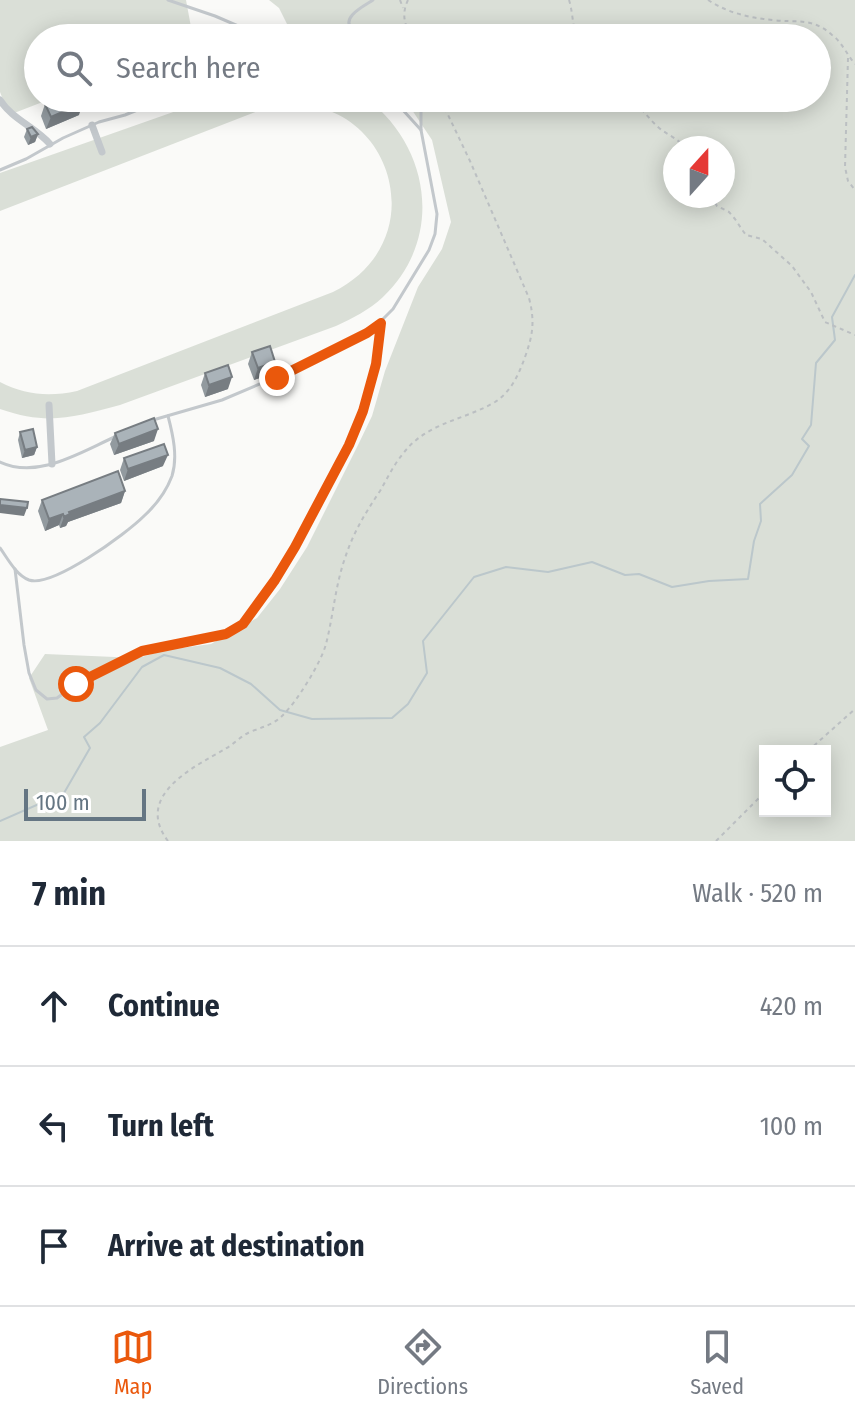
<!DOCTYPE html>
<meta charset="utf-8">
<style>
body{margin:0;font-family:"Fira Sans Condensed",sans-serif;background:#f2f2f3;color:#1f2937}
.controls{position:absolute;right:24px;bottom:24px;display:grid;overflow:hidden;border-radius:0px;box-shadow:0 4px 20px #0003}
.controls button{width:72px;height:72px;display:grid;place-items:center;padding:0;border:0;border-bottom:2px solid #e0e1e3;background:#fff;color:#1f2937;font:40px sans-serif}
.compass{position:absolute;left:663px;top:136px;width:72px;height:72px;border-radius:50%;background:#fff;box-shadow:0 4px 20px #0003;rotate:21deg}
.scale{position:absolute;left:24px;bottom:20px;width:122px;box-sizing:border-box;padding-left:8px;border:4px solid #657683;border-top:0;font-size:22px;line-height:28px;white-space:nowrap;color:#657683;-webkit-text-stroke:6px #fff;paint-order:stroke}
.stop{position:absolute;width:24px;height:24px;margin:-18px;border:6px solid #ea580c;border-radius:50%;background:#fff}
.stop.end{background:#ea580c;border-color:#fff;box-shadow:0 2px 8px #0008}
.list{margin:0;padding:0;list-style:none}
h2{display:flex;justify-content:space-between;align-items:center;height:104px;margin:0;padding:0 32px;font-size:34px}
h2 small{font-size:26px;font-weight:400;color:#747a83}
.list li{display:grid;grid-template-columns:52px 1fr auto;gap:24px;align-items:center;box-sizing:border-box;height:120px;padding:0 32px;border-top:2px solid #e0e1e3}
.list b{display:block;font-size:30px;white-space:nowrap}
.list em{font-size:26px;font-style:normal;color:#747a83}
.icon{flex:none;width:44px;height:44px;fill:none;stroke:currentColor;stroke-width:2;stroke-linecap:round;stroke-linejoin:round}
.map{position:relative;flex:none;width:855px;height:841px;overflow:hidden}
.search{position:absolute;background:#fff;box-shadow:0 4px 20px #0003;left:24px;right:24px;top:24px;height:88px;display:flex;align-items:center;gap:20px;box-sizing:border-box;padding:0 28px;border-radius:44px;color:#747a83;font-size:30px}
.sheet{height:464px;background:#fff}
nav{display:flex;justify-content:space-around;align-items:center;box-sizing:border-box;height:112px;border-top:2px solid #e0e1e3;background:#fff;font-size:22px;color:#747a83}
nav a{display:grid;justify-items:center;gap:4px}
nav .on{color:#ea580c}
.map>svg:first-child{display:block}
.green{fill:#dadfd7;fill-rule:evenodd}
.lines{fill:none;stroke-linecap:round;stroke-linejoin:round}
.stream{stroke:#bbc7cb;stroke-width:2}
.path{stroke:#bbbfc2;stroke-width:2;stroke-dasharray:4 4;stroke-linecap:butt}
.lane{stroke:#c3c8cc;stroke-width:3}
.street{stroke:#c3c8cc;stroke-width:7}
.wall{fill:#929a9f}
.shaded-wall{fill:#777d82}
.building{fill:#aab3b9;stroke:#777d82;stroke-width:2}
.route{stroke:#ea580c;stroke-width:10}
</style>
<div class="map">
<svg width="855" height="841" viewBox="0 0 855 841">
<rect width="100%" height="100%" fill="#fafaf8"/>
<g class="green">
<path d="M0,0H186L193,38H38V98H53L9,115L0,92Z"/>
<path d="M269,0H855V841H0V747L48,730L29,678L45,654L138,658L166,650L211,644L257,618L280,589L307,547L359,443L372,416L385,371L418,287L442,249L451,222L432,140L406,101L402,98H817V38H294L279,8ZM675,148H723V196H675ZM765,751H825V811H765Z"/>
<path d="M213,98H366C431,147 444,239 383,297C369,310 353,318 336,326L120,405C73,417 49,426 0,409V382C25,395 49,397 77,391L333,292C442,238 387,82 268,107L0,211V173Z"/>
</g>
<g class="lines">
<path class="stream" d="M0,821L64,793L90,748L84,737L100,723L142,667L164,655L220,668L251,684L280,710L312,719L392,718L408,704L427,673L423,641L474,577L506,567L548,572L592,562L625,575L639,574L672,587L709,581L748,579L754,541L761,521L760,504L792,475L809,446L802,439L811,425L816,363L835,340L832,317L855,275"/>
<g class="path">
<path d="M400,0L403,8"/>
<path d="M408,0C401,15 405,24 411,38"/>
<path d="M569,0C573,12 572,27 578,38"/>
<path d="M708,0C728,13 750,18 773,20C797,23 812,17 832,35C842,42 847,55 855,64"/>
<path d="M848,58L845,167L848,181L855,190"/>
<path d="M630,98C641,107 648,118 658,127C667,135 678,138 685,148"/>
<path d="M711,196L717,206L729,212L735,219L743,231L746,235L762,239L792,266L811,292L825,322L855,335"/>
<path d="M808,751L855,709"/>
<path d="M168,841C134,796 192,768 225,749C234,744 241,736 250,732C262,727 273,725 282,716C296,703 321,663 326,644C333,617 335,588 344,561C353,533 364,515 380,491C387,479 393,466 402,455C426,422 463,421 495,402C511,392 519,374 525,357C533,335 535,321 529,298L470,161L440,98"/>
<path d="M716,841L765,792"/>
</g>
<g class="lane">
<path d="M168,0L215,16L266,38"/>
<path d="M373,0C366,5 340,17 352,29C358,34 371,35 378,38"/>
<path d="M421,98V130"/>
<path d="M0,170L26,159L63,138L99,122L125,115L167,98"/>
<path d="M153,420L222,400L307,364L373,329L393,309L429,250L435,234L437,214L421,130L392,98"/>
<path d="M0,462C39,480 82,451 117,436"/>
<path d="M0,548C8,559 16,575 29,580C52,588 126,534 144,516C156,505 166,492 172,476C178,457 173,435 168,416"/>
<path d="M15,569L24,645L29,673L36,690L47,699L57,698L82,680L138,652L155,647L205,639L226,634L243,624L264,596L295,547L349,445L363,411L376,364L381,323"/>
</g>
<g class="street">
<path d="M0,100C12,119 35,127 50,144"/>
<path d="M92,125L102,152"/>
<path d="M49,405L52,464"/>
</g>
</g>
<g class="wall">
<path d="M45,104L79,115L46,129L41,116Z"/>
<path d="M27,129L38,134L35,142L28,145L24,137Z"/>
<path d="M252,352L275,362L271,374L254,380L248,364Z"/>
<path d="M205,373L228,389L205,397L201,385Z"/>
<path d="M20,432L37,447L34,455L22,458L18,440Z"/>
<path d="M115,433L154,441L114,455L110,444Z"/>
<path d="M124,458L163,466L124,481L120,470Z"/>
<path d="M125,491L121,503L68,522L66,526L60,528L59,525L45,531L38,511L42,500Z"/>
</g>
<g class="shaded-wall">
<path d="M83,103L79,115L46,129L51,117Z"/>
<path d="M38,134L35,142L28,145L31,137Z"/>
<path d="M275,362L271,374L254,380L258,368Z"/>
<path d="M232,377L228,389L205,397L209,385Z"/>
<path d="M158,429L154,441L114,455L119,444Z"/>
<path d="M37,447L34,455L22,458L25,450Z"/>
<path d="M168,455L163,466L124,481L128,469Z"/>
<path d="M125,491L121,503L68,522L66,526L60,528L64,517L69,512Z"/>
<path d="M0,505L27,508L24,516L0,513Z"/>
<path d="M63,514L59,525L45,531L49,519Z"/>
</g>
<g class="building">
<path d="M210,35L259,37V38H209Z"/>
<path d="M60,98H81L83,103L51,117L45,104Z"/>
<path d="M32,127L38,134L31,137L27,129Z"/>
<path d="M270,346L275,362L258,368L252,352Z"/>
<path d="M228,365L232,377L209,385L205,373Z"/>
<path d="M154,418L158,429L119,444L115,433Z"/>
<path d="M33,429L37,447L25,450L20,432Z"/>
<path d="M164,444L168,455L128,469L124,458Z"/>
<path d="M118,471L125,491L69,512L70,514L64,517L63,514L49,519L42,500Z"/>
<path d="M0,499L28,502L27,508L0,505Z"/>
</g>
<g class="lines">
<path class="route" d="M76,684L142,651L226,634L243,624L275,580L295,547L349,445L363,411L376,364L381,323L367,333L277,378"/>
</g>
</svg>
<div class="controls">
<button><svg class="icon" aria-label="locate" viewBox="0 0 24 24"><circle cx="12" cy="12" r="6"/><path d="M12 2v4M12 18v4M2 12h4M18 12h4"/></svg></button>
</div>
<svg class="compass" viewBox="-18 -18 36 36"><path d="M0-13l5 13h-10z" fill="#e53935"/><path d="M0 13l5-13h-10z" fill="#747a83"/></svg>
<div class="scale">100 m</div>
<div class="stop" style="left:76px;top:684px"></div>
<div class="stop end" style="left:277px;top:378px"></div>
<div class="search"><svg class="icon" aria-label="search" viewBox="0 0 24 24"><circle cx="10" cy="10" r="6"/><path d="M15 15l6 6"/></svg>Search here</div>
</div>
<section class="sheet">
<h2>7 min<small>Walk · 520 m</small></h2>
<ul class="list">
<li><svg class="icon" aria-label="ahead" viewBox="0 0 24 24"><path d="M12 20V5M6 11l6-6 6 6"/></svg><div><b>Continue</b></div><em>420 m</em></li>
<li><svg class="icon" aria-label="left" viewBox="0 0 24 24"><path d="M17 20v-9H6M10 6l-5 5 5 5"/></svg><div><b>Turn left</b></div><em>100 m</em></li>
<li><svg class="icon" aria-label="arrive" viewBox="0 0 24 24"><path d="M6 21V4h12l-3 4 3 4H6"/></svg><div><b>Arrive at destination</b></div></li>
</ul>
</section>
<nav>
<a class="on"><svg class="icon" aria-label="map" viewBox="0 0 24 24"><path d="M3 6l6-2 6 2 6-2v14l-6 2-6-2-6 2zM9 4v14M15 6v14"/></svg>Map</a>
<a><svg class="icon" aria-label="directions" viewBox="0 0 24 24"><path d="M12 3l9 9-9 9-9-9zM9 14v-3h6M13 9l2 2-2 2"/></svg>Directions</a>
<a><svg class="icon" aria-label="saved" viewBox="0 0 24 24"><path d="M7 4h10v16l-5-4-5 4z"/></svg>Saved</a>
</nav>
